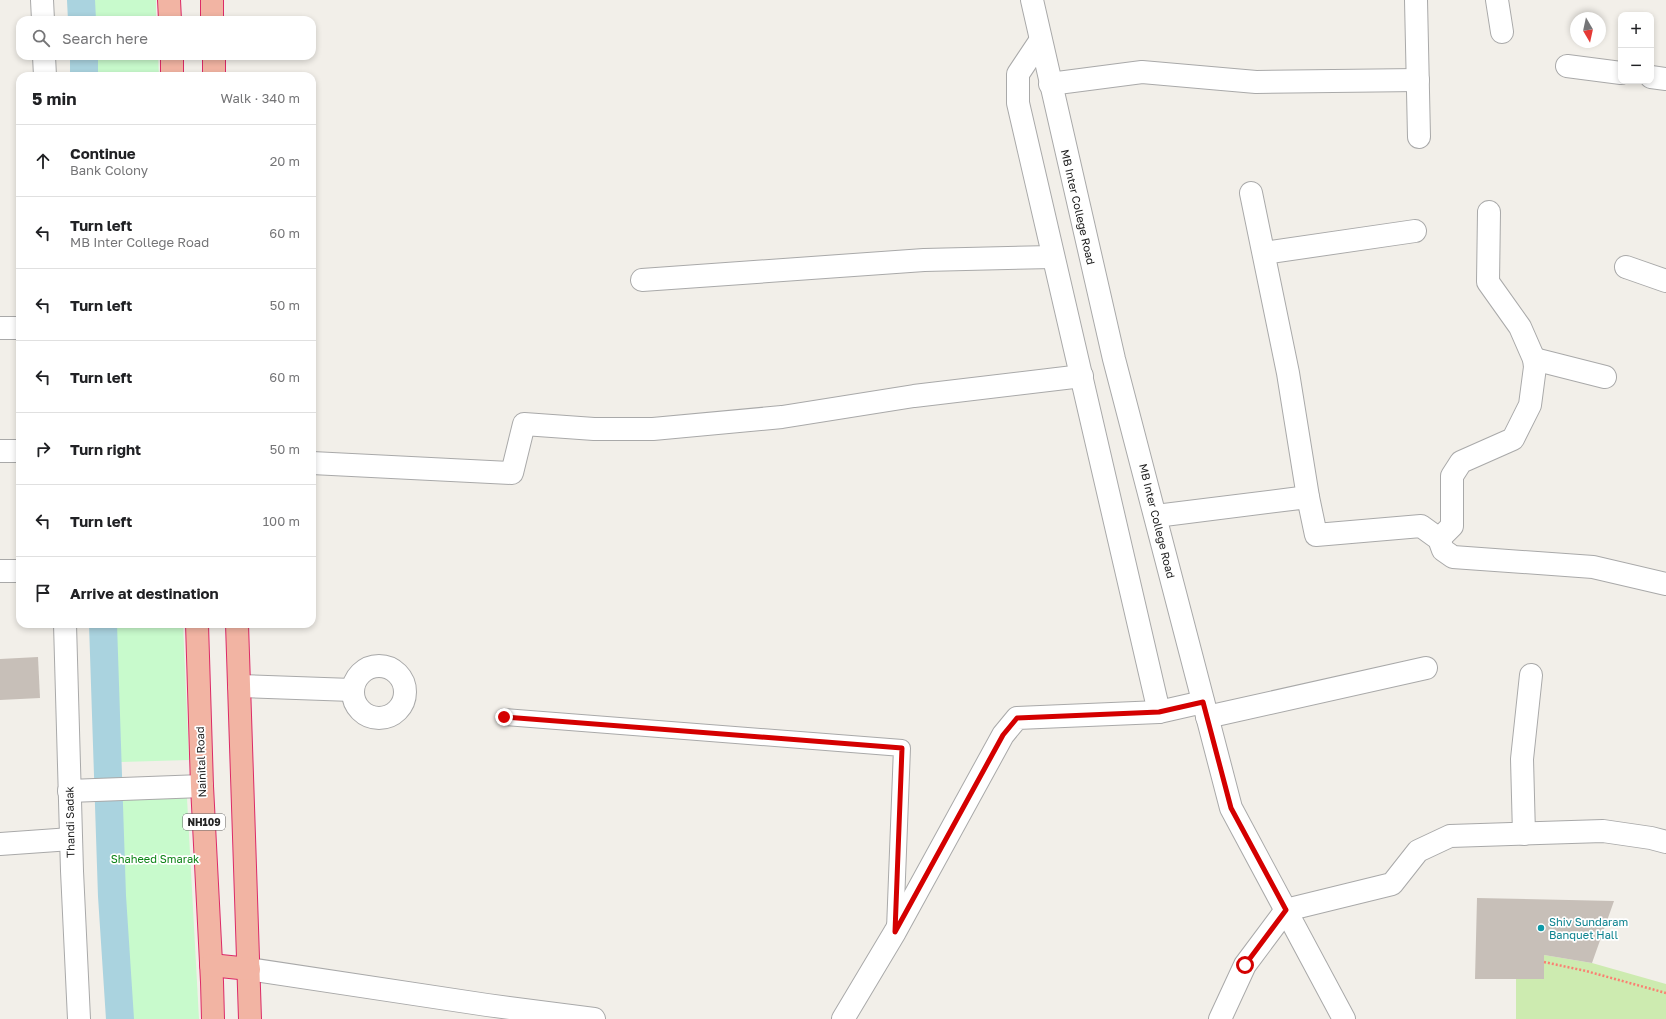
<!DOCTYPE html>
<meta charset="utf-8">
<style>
body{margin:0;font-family:"Golos Text",sans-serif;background:#f2f2f2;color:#202124}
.controls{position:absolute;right:12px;top:12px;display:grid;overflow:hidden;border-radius:8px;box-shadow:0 2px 6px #0003}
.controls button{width:36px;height:36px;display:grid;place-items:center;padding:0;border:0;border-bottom:1px solid #e0e0e0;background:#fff;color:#202124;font:20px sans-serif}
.compass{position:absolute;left:1570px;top:12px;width:36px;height:36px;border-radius:50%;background:#fff;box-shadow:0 2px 6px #0003;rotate:171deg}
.stop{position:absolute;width:12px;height:12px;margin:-9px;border:3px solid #d40000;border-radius:50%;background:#fff}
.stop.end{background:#d40000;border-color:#fff;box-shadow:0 1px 4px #0008}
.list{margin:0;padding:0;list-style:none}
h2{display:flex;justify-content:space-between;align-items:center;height:52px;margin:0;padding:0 16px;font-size:17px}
h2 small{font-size:13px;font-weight:400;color:#757577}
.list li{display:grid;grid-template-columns:26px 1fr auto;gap:12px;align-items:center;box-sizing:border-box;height:72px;padding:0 16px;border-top:1px solid #e0e0e0}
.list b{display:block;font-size:15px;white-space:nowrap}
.list p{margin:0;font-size:13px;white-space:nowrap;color:#757577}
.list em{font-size:13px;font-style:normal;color:#757577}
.icon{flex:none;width:22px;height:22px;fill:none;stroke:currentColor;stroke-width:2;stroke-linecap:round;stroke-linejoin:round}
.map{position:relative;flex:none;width:1666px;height:1019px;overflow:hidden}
.search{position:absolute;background:#fff;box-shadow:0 2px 6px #0003;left:16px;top:16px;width:300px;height:44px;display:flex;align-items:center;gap:10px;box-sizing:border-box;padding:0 14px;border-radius:12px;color:#757577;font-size:15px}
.panel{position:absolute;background:#fff;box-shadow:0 2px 6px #0003;left:16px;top:72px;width:300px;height:556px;border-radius:12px}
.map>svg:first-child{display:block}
.grass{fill:#cdebb0}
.park{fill:#c8facc}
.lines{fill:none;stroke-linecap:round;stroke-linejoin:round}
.canal{stroke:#aad3df;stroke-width:28}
.building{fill:#c7bfb8}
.service-casing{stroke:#a9a9a9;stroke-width:18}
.minor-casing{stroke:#a9a9a9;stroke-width:24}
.tertiary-casing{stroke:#a9a9a9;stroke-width:24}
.trunk-casing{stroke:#dc2a67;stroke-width:24}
.path{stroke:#fa8072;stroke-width:2.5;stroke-dasharray:2 2;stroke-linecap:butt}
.service{stroke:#fff;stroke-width:16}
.minor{stroke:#fff;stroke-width:22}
.tertiary{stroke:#fff;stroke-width:22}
.trunk{stroke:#f2b4a3;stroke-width:22}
.route{stroke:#d40000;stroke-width:5}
.culture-dot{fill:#0f9aa8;stroke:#fff;stroke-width:1.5}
.labels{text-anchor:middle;stroke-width:3.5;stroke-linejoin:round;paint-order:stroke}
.shield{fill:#fff;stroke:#646464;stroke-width:1}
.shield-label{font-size:10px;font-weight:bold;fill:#222}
.street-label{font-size:11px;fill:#222;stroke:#fff}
.park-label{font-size:11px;fill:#0c8416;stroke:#fff}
.culture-label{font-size:11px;fill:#0d838f;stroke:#fff;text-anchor:start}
</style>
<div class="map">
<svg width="1666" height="1019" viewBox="0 0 1666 1019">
<rect width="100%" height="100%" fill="#f2efe9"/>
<path class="grass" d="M1544,955L1592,963L1666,984V1019H1516V979H1543Z"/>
<g class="park">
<path d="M91,0H156V20H92Z"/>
<path d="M93,56H158L159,76H94Z"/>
<path d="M116,624H183L189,760L121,762Z"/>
<path d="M187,798L199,1019H128L116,799Z"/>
</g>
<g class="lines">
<g class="canal">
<path d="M81,0L82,20"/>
<path d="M84,56V76"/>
<path d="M103,624L112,896L120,1019"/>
</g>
</g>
<g class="building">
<path d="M38,657L40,698L0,700V659Z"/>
<path d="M1477,898L1614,901L1592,963L1544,955V979H1475Z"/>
</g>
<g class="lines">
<g class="service-casing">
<path id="service" d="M504,717L902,748L895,929"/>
</g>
<g class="minor-casing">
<g id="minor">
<path d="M42,0L43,20"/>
<path d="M1416,0L1419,137"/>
<path d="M1497,0L1502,32"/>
<path d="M1040,41L1018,74V103L1159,712"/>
<path d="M44,56L45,76"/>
<path d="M1567,66L1621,73"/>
<path d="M1651,77L1666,79"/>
<path d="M1050,84L1142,72L1256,82L1418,80"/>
<path d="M1251,193L1288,373L1308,497"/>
<path d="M1264,253L1415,231"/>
<path d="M1626,267L1666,281"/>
<path d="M642,280L924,260L1053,257"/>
<path d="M0,328H20"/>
<path d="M1534,359L1605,377"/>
<path d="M0,451H20"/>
<path d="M312,463L512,473L524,424L594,429H653L782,417L914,396L1082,376"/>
<path d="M1156,516L1308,497L1316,535L1421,526L1439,539L1443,550L1453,557L1593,567L1666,584"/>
<path d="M1439,539L1452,526V476L1461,462L1513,439L1530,405L1535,367L1534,359L1520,327L1488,282L1489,212"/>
<path d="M0,571H20"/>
<path d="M65,624L72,871L79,1019"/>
<circle cx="379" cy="692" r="26"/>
<path d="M239,686L352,690"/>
<path d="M1207,717L1426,668"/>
<path d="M69,791L202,786"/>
<path d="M1524,834L1522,759L1531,675"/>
<path d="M0,844L71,839"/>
<path d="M249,969L487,1005L594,1019"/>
<path d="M843,1019L895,932L1003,735L1017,718L1159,712L1203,702"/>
<path d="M1220,1019L1245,965L1286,910L1392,884L1418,851L1450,836L1603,831L1651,838L1666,842"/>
</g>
</g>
<g class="tertiary-casing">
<path id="tertiary" d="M1032,0L1114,359L1231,808L1344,1019"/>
</g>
<g class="trunk-casing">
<g id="trunk">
<path d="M169,0L170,20"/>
<path d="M212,0V20"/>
<path d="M172,56V76"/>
<path d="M214,56V76"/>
<path d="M197,624L202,786L212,982L213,1019"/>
<path d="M237,624L250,1019"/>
<path d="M211,965L249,969"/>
</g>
</g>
<path class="path" d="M1544,962L1586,971L1666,993"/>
<use href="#service" class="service"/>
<use href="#minor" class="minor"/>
<use href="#tertiary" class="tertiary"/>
<use href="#trunk" class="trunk"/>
</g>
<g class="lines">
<path class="route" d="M504,717L902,748L895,932L1003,735L1017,718L1159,712L1203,702L1231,808L1286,910L1245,965"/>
</g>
<circle class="culture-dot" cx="1541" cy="928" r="4"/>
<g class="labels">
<rect class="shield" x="183" y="814" width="42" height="16" rx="3"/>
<g class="shield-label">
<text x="204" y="826">NH109</text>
</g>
<g class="street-label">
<text transform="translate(1078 207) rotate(77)" y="4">MB Inter College Road</text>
<text transform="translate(1157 521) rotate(76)" y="4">MB Inter College Road</text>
<text transform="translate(201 762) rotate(-92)" y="4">Nainital Road</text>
<text transform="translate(70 822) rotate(-91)" y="4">Thandi Sadak</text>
</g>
<g class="park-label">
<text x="155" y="863">Shaheed Smarak</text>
</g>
<g class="culture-label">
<text x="1549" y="926">Shiv Sundaram<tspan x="1549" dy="13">Banquet Hall</tspan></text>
</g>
</g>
</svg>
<div class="controls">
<button>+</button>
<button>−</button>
</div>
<svg class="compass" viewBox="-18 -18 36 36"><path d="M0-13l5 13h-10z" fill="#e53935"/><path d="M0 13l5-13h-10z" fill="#757577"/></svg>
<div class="stop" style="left:1245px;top:965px"></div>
<div class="stop end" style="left:504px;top:717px"></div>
<div class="search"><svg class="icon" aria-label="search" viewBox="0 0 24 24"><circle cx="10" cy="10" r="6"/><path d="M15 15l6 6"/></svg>Search here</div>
<section class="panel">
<h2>5 min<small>Walk · 340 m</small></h2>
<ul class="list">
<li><svg class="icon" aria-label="ahead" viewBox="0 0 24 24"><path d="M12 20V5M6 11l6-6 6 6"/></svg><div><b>Continue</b><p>Bank Colony</p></div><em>20 m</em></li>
<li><svg class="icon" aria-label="left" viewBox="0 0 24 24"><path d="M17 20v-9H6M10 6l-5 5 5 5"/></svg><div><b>Turn left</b><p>MB Inter College Road</p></div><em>60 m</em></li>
<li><svg class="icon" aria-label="left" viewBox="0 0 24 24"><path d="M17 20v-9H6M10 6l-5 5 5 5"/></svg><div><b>Turn left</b></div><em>50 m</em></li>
<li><svg class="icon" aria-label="left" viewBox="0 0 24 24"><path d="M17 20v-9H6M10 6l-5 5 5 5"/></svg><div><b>Turn left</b></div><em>60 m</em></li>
<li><svg class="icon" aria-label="right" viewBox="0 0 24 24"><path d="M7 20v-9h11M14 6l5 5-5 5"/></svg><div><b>Turn right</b></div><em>50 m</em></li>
<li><svg class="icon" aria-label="left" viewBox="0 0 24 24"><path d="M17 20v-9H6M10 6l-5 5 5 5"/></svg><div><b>Turn left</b></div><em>100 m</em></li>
<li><svg class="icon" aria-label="arrive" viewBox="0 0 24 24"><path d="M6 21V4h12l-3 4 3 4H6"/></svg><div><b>Arrive at destination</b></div></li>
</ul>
</section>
</div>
